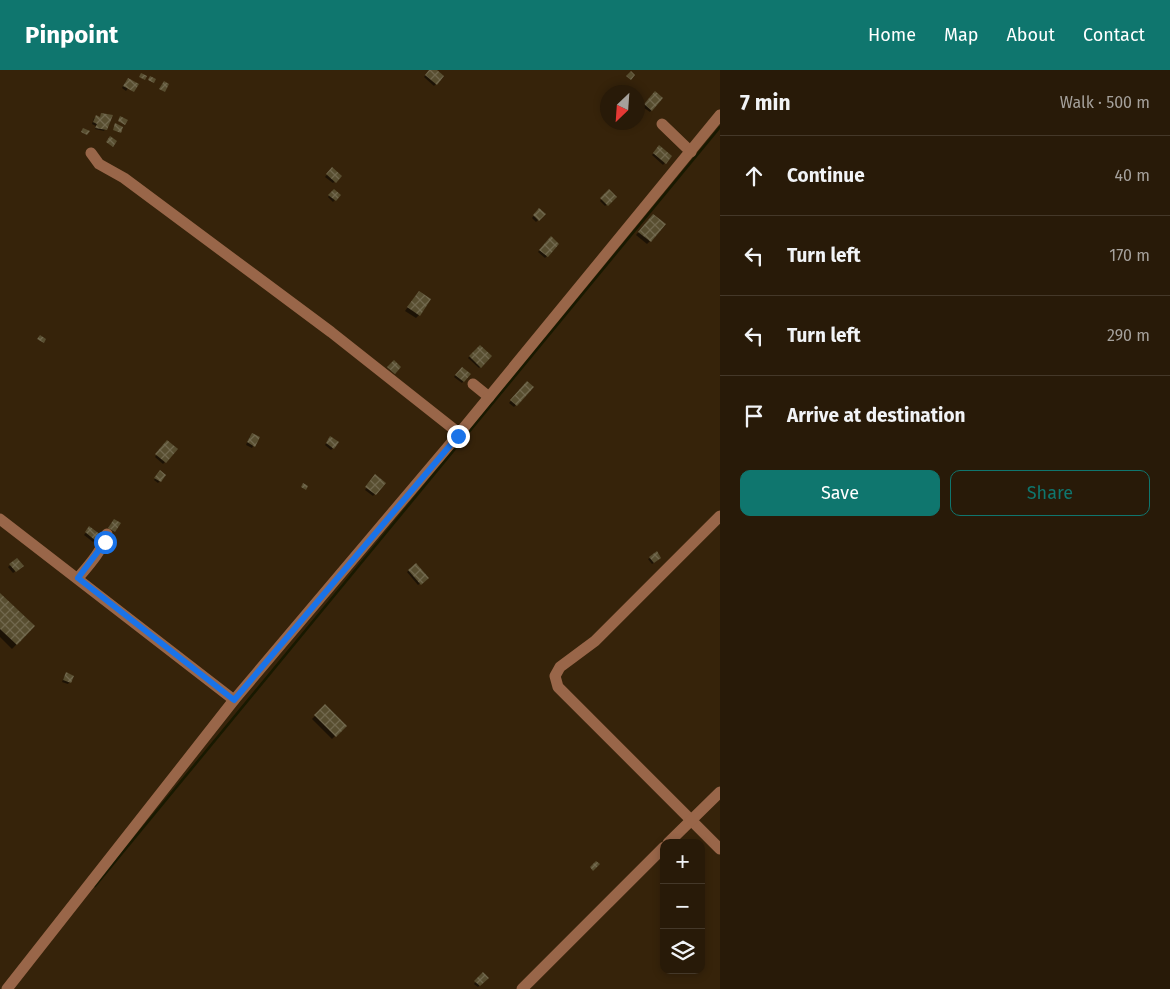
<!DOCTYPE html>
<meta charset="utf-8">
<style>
body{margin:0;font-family:"Fira Sans",sans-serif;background:#302312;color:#f1f3f6}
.controls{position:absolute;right:15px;bottom:15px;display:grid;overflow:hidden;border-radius:10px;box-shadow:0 2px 8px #0003}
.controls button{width:45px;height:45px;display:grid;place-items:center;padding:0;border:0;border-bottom:1px solid #443829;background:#281a08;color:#f1f3f6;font:25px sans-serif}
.compass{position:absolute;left:600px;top:15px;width:45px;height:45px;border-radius:50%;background:#281a08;box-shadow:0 2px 8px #0003;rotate:205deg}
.stop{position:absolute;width:15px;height:15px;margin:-11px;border:4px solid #1a73e8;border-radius:50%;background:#fff}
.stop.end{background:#1a73e8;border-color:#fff;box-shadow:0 1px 5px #0008}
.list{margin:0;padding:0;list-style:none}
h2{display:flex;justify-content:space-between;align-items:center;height:65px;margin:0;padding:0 20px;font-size:21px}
h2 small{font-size:16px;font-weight:400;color:#a5a19c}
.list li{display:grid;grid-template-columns:32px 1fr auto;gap:15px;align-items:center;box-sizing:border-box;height:80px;padding:0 20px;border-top:1px solid #443829}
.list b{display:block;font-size:19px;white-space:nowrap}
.list em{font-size:16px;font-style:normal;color:#a5a19c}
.actions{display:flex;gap:10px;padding:15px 20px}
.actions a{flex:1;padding:11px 0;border:1px solid #0f766e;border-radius:10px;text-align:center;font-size:18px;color:#0f766e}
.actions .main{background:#0f766e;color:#fff}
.icon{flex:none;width:28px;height:28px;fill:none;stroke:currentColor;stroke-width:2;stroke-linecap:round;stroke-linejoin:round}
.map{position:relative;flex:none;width:720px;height:919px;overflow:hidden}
header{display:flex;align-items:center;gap:30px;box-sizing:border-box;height:70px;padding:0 25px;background:#0f766e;color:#fff}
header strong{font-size:24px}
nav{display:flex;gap:28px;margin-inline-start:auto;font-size:18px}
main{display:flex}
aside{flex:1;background:#281a08}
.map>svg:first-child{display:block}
.shadow{fill:#0007}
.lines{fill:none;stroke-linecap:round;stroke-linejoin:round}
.stream{stroke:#181900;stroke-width:2.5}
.building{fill:url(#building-cross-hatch)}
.minor{stroke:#996649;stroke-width:11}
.route{stroke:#1a73e8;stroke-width:6}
</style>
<header>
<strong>Pinpoint</strong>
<nav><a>Home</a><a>Map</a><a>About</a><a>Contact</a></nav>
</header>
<main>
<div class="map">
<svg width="720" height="919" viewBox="0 0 720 919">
<defs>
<pattern id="building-cross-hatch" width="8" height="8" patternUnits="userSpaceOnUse" patternTransform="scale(1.25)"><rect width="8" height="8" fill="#584e30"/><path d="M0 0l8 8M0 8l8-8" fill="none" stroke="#71684e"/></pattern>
</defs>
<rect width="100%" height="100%" fill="#36230a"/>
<g class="shadow">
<path d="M431,0H435L443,6L434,16L424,7Z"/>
<path d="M126,11L132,12L126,21L122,18Z"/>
<path d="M655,23L661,28L650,42L643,37Z"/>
<path d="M102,44L112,46L104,61L95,59L96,56L92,54L94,48H99Z"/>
<path d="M660,77L671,86L663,95L652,85Z"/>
<path d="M332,99L340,106L333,113L325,107Z"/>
<path d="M334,120L339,125L333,132L328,127Z"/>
<path d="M609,121L615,127L605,136L600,131Z"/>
<path d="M539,140L544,144L536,152L532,148Z"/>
<path d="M650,149V171L647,174L636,165Z"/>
<path d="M551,168L558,174L545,188L538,182Z"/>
<path d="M416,226L419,245L416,248L405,241Z"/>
<path d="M480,276L490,286L479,298L468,288Z"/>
<path d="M462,298L469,304L462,313L454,307Z"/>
<path d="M527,312L532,317L514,337L509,333Z"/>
<path d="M250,366L258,368L252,378L246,375Z"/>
<path d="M329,370L333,378L331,380L325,375Z"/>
<path d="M167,372L176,380L163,394L155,387Z"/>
<path d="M158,404L165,405L158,413L154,410Z"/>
<path d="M374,408L384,413L373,426L365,420Z"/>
<path d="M90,458L99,465L93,472L84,465Z"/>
<path d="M650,488L658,490L652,494L648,489Z"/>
<path d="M17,490L22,496L13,503L8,497Z"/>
<path d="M416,495L427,508L418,515L407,502Z"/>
<path d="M0,525L34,556L12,579L0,567Z"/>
<path d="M65,605L73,607L68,614L62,612Z"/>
<path d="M325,636L345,656L332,669L312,649Z"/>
<path d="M483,904L487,908L478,917L474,914Z"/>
</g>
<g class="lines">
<path class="stream" d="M95,816L720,57"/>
</g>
<g class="building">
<path d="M429,0H437L444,6L437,15L425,5Z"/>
<path d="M631,1L635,5L631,10L626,6Z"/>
<path d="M141,3L147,6L145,10L139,7Z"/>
<path d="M150,6L156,9L154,13L148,10Z"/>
<path d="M128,8L139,14L134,22L123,16Z"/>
<path d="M164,11L169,14L165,22L159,19Z"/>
<path d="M655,21L663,28L652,41L644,34Z"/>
<path d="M101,43L113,45L107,60L95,58L97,54L93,52L96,45L100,47Z"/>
<path d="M120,46L128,50L125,55L118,51Z"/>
<path d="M115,53L123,57L121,63L113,60Z"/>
<path d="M83,58L90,61L87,65L81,62Z"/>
<path d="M110,66L117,71L113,77L106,72Z"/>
<path d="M659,75L672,86L666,94L653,83Z"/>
<path d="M332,97L342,106L336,113L326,104Z"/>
<path d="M334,119L341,125L336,131L328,125Z"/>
<path d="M609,119L617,127L608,136L600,128Z"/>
<path d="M539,138L546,144L539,151L533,145Z"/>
<path d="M653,144L666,154L651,172L638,162Z"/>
<path d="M551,166L559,174L548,187L539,180Z"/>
<path d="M419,221L431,229L420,246L407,237Z"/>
<path d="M40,265L46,269L44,273L37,269Z"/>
<path d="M480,275L492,286L481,298L469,286Z"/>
<path d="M394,290L401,297L395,304L387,297Z"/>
<path d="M462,297L471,304L464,312L455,305Z"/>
<path d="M527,311L534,317L517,336L510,330Z"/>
<path d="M252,363L260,367L255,377L247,372Z"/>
<path d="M330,366L339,372L334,379L326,373Z"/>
<path d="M167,370L178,379L166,393L155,384Z"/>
<path d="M160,400L166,405L161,412L154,408Z"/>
<path d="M375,404L386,413L376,425L365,417Z"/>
<path d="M303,413L308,416L306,420L301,417Z"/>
<path d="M114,449L121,453L115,462L108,458Z"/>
<path d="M89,456L101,465L96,471L85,462Z"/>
<path d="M657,481L661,488L654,493L649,487Z"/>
<path d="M17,488L24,496L16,502L9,494Z"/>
<path d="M416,493L429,508L421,515L408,500Z"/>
<path d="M0,523L35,556L17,575L0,559Z"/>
<path d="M66,602L74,606L71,613L63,610Z"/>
<path d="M325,634L347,656L336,667L314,645Z"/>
<path d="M596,791L600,794L593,801L590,797Z"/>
<path d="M483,902L489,908L480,916L474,911Z"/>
</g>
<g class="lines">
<g class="minor">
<path d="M662,54L691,82"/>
<path d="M91,83L99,94L124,108L331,262L460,364"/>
<path d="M473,314L489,327"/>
<path d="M720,446L595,571L560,597L555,606L558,617L720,779"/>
<path d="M0,449L234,630"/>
<path d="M78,508C89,495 102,481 107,464"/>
<path d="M668,773L720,722"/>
<path d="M7,919L234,630L457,366L720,45"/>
<path d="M522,919L664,777"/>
</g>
</g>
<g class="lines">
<path class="route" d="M105,472L78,508L234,630L458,366"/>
</g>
</svg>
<div class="controls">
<button>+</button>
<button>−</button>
<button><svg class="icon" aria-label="layers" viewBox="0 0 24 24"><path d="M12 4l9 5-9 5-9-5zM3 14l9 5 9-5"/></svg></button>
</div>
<svg class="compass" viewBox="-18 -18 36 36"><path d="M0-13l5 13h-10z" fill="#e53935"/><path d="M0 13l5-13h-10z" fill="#a5a19c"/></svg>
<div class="stop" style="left:105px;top:472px"></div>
<div class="stop end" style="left:458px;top:366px"></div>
</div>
<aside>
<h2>7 min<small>Walk · 500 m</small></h2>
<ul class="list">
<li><svg class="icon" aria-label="ahead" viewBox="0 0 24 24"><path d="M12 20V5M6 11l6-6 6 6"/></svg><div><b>Continue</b></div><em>40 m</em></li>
<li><svg class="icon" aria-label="left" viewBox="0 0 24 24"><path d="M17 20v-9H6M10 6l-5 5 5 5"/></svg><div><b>Turn left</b></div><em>170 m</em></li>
<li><svg class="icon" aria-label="left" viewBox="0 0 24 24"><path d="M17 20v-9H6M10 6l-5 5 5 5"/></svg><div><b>Turn left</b></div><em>290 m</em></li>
<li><svg class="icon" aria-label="arrive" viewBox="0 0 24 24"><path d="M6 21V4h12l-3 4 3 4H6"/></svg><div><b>Arrive at destination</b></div></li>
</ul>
<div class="actions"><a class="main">Save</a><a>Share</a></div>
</aside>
</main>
